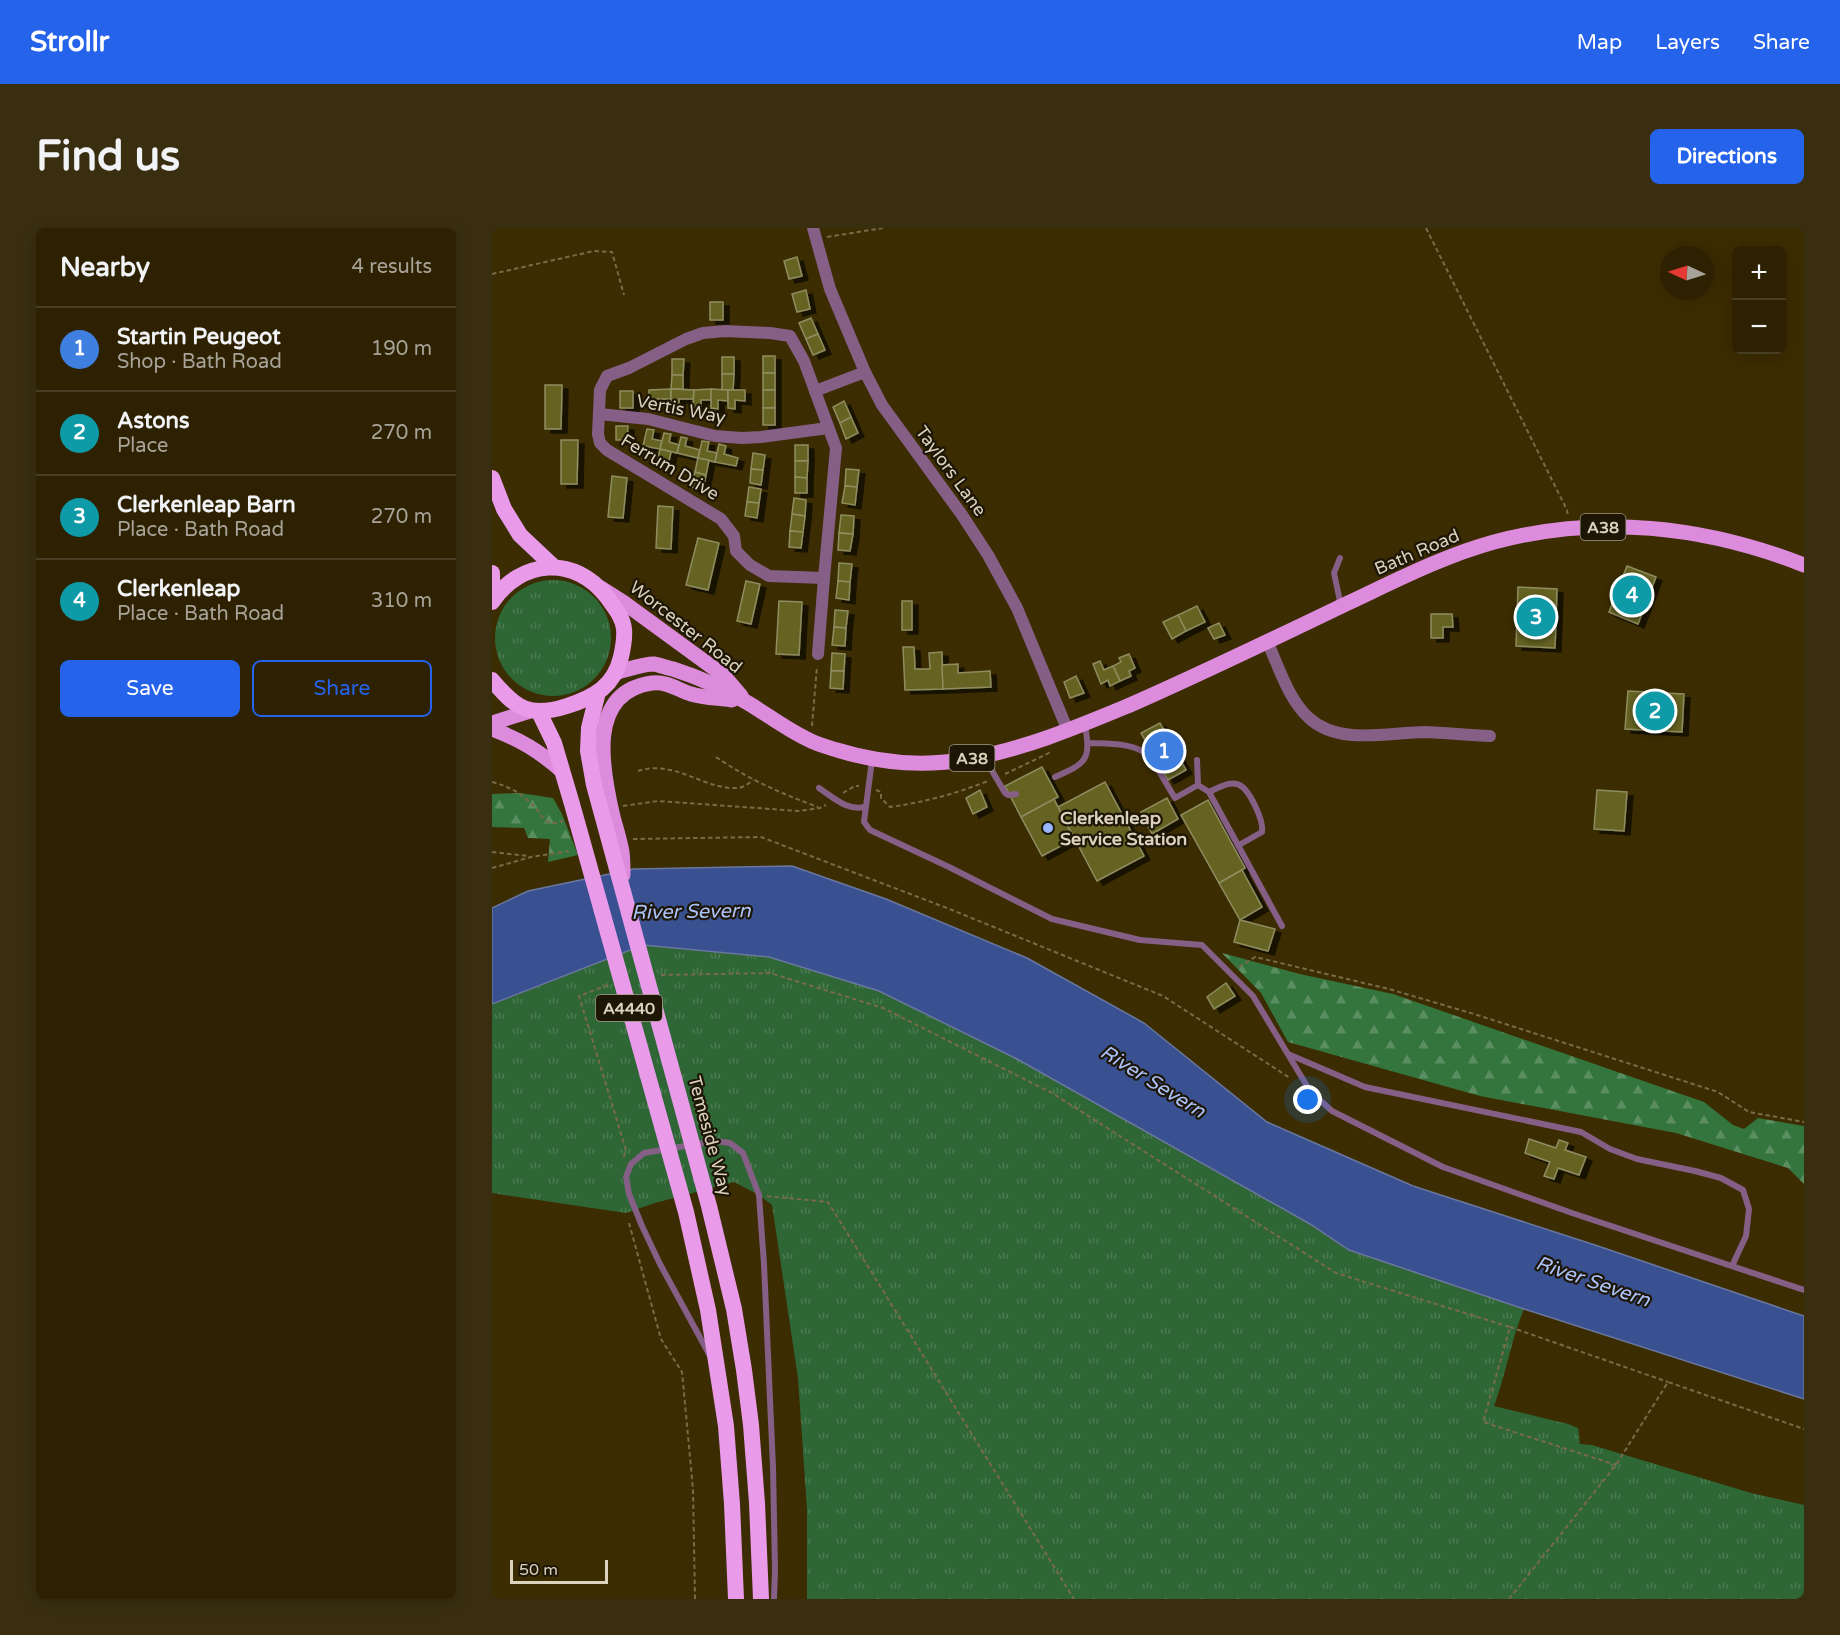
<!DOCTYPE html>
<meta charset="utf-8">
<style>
body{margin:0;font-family:"Varela Round",sans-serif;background:#392e10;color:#f1f3f6}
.controls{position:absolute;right:18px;top:18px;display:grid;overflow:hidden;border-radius:9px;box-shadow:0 3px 15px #0003}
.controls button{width:54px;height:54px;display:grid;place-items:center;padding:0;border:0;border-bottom:2px solid #483e23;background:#2d2101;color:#f1f3f6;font:30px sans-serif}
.compass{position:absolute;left:1168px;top:18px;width:54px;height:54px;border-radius:50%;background:#2d2101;box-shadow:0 3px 15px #0003;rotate:274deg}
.scale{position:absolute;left:18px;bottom:15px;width:98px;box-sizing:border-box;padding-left:6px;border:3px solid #dbd1bc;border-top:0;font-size:16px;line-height:21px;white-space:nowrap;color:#dbd1bc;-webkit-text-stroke:4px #1d1606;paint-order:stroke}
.you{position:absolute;left:816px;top:872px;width:21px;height:21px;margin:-15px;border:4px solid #fff;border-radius:50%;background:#1a73e8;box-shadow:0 0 0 9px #1a73e833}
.badge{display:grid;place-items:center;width:39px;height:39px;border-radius:50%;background:#2563eb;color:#fff;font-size:20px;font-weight:700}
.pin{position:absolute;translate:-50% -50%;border:3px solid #fff;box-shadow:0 2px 6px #0006}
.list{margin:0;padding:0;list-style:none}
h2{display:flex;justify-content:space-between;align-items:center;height:78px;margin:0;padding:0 24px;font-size:26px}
h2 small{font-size:20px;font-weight:400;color:#a7a399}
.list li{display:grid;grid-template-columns:39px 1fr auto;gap:18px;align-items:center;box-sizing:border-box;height:84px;padding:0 24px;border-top:2px solid #483e23}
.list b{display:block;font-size:22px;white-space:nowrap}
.list p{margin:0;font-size:20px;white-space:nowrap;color:#a7a399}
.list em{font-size:20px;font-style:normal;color:#a7a399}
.actions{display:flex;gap:12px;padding:18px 24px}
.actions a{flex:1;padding:14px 0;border:2px solid #2563eb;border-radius:9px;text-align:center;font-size:21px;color:#2563eb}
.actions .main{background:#2563eb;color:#fff}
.map{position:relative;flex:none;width:1312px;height:1371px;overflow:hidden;border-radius:9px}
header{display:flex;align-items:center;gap:36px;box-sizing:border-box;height:84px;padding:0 30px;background:#2563eb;color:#fff}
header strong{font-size:28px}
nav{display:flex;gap:33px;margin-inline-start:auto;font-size:21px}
.intro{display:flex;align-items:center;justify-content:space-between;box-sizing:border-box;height:144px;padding:0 36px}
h1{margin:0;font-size:42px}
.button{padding:15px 27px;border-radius:9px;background:#2563eb;color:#fff;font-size:21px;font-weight:700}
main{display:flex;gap:36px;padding:0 36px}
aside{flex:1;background:#2d2101;border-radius:9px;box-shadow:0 3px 15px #0003}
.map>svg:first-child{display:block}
.grass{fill:url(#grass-tufts)}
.forest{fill:url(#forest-firs)}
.water{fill:#3a5191;stroke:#6a779e;stroke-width:1.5}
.building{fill:#656220;stroke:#8e8d61;stroke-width:1.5;filter:url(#shadow)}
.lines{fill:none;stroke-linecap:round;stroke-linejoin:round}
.path{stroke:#796b49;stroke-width:2;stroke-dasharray:4.5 3;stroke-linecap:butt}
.service{stroke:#865f86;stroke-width:6}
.minor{stroke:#865f86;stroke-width:12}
.primary{stroke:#dd8cdd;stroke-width:15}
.trunk{stroke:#e99ae9;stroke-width:16}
.poi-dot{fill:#98b5fd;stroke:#1d1606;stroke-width:2}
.labels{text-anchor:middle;stroke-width:4.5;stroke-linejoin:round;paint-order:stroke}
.shield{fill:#1d1606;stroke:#a29985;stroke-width:1.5}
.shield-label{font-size:16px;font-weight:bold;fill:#dbd1bc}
.street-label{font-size:18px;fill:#dbd1bc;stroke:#1d1606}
.poi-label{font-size:18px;font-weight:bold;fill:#dbd1bc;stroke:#1d1606;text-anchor:start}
.water-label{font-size:20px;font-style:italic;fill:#abc3fa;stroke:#1d1606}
</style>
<header>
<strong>Strollr</strong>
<nav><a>Map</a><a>Layers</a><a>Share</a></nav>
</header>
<div class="intro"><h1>Find us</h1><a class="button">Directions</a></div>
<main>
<aside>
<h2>Nearby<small>4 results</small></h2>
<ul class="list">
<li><span class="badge" style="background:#3f7fe0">1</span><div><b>Startin Peugeot</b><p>Shop · Bath Road</p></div><em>190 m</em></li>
<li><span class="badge" style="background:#0f9aa8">2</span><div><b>Astons</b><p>Place</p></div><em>270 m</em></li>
<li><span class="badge" style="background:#0f9aa8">3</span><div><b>Clerkenleap Barn</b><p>Place · Bath Road</p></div><em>270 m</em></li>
<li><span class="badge" style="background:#0f9aa8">4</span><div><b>Clerkenleap</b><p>Place · Bath Road</p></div><em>310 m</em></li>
</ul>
<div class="actions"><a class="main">Save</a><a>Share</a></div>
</aside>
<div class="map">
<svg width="1312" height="1371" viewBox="0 0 1312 1371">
<defs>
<pattern id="grass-tufts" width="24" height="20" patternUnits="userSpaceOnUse" patternTransform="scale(1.5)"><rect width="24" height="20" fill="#2e6636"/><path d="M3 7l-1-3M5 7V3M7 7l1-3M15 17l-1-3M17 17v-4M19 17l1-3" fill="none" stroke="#4c7b51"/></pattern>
<pattern id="forest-firs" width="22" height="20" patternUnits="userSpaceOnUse" patternTransform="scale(1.5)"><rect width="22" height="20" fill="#34743d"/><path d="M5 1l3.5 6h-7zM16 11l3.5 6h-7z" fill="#5a8d60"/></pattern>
<filter id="shadow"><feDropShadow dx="6" dy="4" stdDeviation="0" flood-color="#0009"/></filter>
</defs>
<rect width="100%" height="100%" fill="#3c2c01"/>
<g class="grass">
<circle cx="61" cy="410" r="58"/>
<path d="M151,717L277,729L387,763L525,831L818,996L857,1022L1032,1081C1019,1112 1014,1146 1002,1178L1076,1196L1086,1200L1088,1216L1100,1217L1259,1265L1312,1277V1371H315V1282L306,1150L280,977L267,967L242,954L163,975L134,985L0,965V776Z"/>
</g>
<g class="forest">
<path d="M28,565L61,570L70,586L86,627L56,634L58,611L36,610L32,600L0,599V566Z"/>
<path d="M730,725L808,746L901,766L1212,874L1241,897L1252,901L1266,890L1312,898V956L1296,940L1184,905L988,868L796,814L769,765Z"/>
</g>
<path class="water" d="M300,638L394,671L535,730L652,795L775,894L921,958L1103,1017L1312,1088V1171L1032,1081L857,1022L818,996L525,831L387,763L277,729L151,717L0,776V680L36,663L141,641Z"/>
<g class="building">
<path d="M305,29L310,48L297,51L292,33Z"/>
<path d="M314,62L318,81L305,84L300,66Z"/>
<rect x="218" y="74" width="13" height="18"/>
<path d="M319,90L326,106L314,111L307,95Z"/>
<path d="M326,106L333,122L321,127L314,111Z"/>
<rect x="271" y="128" width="12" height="17"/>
<rect x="230" y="129" width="12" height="17"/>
<path d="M180,131H192L191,147H180Z"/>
<rect x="271" y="145" width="12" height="17"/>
<path d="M230,146H242L241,162H230Z"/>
<path d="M180,147H191V161H179Z"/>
<path d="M53,157H70L69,201H53Z"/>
<path d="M179,161V171H164V179H157V162Z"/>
<path d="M179,161L202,162L201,171H187V179H179Z"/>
<path d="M219,161V172H209V180L201,179L202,162Z"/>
<path d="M219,161L236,162V173L226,172V181L219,180Z"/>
<path d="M236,162H253V173L243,172V181L236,180Z"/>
<rect x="271" y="162" width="12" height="18"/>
<rect x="128" y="163" width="13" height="17"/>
<path d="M352,173L359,189L348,195L341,179Z"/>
<rect x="271" y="180" width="12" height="17"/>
<path d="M359,189L366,205L354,211L348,195Z"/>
<path d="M124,198H136L135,212H124Z"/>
<path d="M155,201L162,202L160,211L170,213L168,221L151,218Z"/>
<path d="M172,205L179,206L177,214L187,217L185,225L168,221Z"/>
<path d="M189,209L195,210L193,218L208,222L206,230L185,225Z"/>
<path d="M69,212H86L85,256H69Z"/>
<path d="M210,213L217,214L215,223L225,225L223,234L206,230Z"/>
<path d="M227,216L234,218L232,226L246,230L244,238L223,234Z"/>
<rect x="303" y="217" width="13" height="16"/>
<path d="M168,221L179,224L176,238L165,236Z"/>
<path d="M261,225L273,227L271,242L259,241Z"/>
<path d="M206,230L217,232L214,247L203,244Z"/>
<path d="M303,233H316L315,250L303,249Z"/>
<path d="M259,241L271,242L269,257L258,255Z"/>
<path d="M354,241L367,242L365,259L353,258Z"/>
<path d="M203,244L214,247L211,262L199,259Z"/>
<path d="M120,248L135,250L131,290L116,289Z"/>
<path d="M303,249L315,250V265H303Z"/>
<path d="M353,258L365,259L363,277L350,275Z"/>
<path d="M257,259L269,261L267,275L255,274Z"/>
<path d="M302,270L314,272L313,288L300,286Z"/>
<path d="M255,274L267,275L265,290L253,288Z"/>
<path d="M166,278L181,279L179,321L164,320Z"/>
<path d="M300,286L313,288L311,304L298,303Z"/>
<path d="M349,287L362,288L361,306L347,305Z"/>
<path d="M298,303L311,304L309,320L297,319Z"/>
<path d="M347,305L361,306L358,323L346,322Z"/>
<path d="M206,310L227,315L216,362L194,357Z"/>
<path d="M347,335L360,336L358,354L346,353Z"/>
<path d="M1135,338L1164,349L1146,396L1117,384Z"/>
<path d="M254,353L268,356L259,396L245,393Z"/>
<path d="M346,353L358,354L357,372L344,370Z"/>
<path d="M1026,359L1065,361L1063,420L1024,418Z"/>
<path d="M287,373L310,374L307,427L284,426Z"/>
<rect x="410" y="373" width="10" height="29"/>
<path d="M705,378L713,394L694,403L686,387Z"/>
<path d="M343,382L356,383L354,400L342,399Z"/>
<path d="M939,386H960L961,399H951V410H939Z"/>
<path d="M686,387L694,403L680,411L671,394Z"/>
<path d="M727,395L733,407L722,411L716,400Z"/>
<path d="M342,399L354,400L353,418L340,417Z"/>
<path d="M411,419H422L423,441H438L437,425L450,424L451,461L413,462Z"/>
<path d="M340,425L353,426L352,443H339Z"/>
<path d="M637,426L643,440L637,443L639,448L628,453L621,438L629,434L627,430Z"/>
<path d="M608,433L612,442L621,438L628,453L618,458L616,452L609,456L601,436Z"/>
<path d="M466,436V445L498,443L499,459L451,461L450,437Z"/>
<path d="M339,443H352L351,461L338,460Z"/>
<path d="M584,448L592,465L578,470L572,454Z"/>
<path d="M1136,463L1192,466L1190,504L1133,501Z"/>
<path d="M668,495L694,542L676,552L649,505Z"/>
<path d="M550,539L566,569L529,589L513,558Z"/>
<path d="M613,554L652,628L605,653L566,579Z"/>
<path d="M488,562L495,579L481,586L474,570Z"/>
<path d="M1105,562L1135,564L1132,603L1102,601Z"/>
<path d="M675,570L686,591L660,606L649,584Z"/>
<path d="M562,571L582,611L550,628L529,589Z"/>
<path d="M716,572L753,640L727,655L689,587Z"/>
<path d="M750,642L770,679L748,692L727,655Z"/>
<path d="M748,692L783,701L776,723L742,714Z"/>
<path d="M734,755L743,768L722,781L715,769Z"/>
<path d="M1037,911L1064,920L1067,912L1076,915L1073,922L1094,929L1087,947L1066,940L1062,951L1052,948L1058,934L1033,925Z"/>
</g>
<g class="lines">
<g class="path">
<path d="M934,0L1075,282L1076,288"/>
<path d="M335,9L391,0"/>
<path d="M0,46L102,23L120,24L132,67"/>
<path d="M320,498L325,438"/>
<path d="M224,529C256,551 290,566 326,579"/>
<path d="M146,543C183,531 212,562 245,560C251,560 256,556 261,552"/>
<path d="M513,546L559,524"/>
<path d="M0,554C16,558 29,565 41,577C46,581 48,588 53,592C58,597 65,595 71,593"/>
<path d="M384,562L389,564V570L398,579C433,574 463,566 496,553"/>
<path d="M351,565L363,558H367"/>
<path d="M131,578L166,573L307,583L328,580L334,577"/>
<path d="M141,611L269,609L460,682L671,768L798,850"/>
<path d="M0,624L36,628"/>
<path d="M0,640L39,629L77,623"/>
<path d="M747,739L763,729L897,761L982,786L1226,864L1257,884L1312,894"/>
<path d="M169,747L278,745L391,780L560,865L844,1045L1018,1099L991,1194L1124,1237"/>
<path d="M116,757L87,768L134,922L131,931"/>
<path d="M275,968L336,974L582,1371"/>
<path d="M137,995L169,1111L190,1144L201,1261L203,1371"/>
<path d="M1018,1099L1176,1154"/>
<path d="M1017,1371L1124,1237L1176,1154L1312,1201"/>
</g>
<g class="service">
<path d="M848,330L842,345L849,378"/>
<path d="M596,515C611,516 643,514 655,527C666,539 674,556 683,570L706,557L717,564L790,698"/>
<path d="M492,529L513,565L516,567L524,566"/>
<path d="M380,532L372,594L378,602L457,639L560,691L648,712L710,717L761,768L818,863L840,883L951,939L1080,985L1312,1062"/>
<path d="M705,532L706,557"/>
<path d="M563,549C595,535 599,532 593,497"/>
<path d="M327,560C342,570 355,583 373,579"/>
<path d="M717,564C726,560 735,554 745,556C757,559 772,593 770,604L747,617"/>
<path d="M796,826L873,859L1089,904L1118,921L1145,931L1203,943L1229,950L1251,962L1257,981L1254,1008L1240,1038"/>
<path d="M217,1126L168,1036L150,998L137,966L134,949L139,936L152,925L223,913L238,915L251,925L267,967L272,1036L281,1239L283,1342L282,1371"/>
</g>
<g class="minor">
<path d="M321,0L338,61L373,144L390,177L470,287L496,327L525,380L576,503"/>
<path d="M233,103L278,105L298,108L312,133L344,220L332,350L277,348L258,337L244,323L242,308L229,291L115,222L108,215L106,206L108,162L115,148L137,140L194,111L211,105Z"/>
<path d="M323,163L373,144"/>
<path d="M107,186L156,191L223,208L250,210L269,209L336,200"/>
<path d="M775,413C787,439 796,471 817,490C847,518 897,504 933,504C955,505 976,507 998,508"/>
<path d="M326,426L332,350"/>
</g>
<g class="primary">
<path d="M109,360L131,374L231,447L249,468"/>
<path d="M125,444C137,441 151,436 162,436C168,437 175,440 181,441C206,449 233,461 256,475C276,487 294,501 315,511C324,516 335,519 345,522C387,535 432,539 476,531C533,521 585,499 638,477C711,445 783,410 856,375C903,353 951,328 1002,314C1106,286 1213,298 1312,337"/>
<path d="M0,495L38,483"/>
<path d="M0,501C29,512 47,523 70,543"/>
<path d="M131,647C131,640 131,632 130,624C128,612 124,600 121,589C110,542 94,464 160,455C175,453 186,462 199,466C212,470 227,470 240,472"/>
</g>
<g class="trunk">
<path d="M0,250L12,281L28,307L62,339"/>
<path d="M0,345V358"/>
<path d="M0,374C29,331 83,327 115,369C122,379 131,389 132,401C133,410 131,420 129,429C122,458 103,469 75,478C38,490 24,481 0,452"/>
<path d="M106,464L97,500L96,523L102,557L217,978L242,1081L252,1142L259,1197L265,1275L269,1371"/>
<path d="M47,484L62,515L80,576L194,984L216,1082L234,1198L240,1276L244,1371"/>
</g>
</g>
<circle class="poi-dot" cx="556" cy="600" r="6"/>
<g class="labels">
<g class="shield">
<rect x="1088.5" y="286" width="45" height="26" rx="4.5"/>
<rect x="457.5" y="517" width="45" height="26" rx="4.5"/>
<rect x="104" y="767" width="66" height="26" rx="4.5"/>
</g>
<g class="shield-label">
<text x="1111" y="305">A38</text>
<text x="480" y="536">A38</text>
<text x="137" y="786">A4440</text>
</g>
<g class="street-label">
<text transform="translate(189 181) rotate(11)" y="6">Vertis Way</text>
<text transform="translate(178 239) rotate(31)" y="6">Ferrum Drive</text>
<text transform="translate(459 243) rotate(54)" y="6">Taylors Lane</text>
<text transform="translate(925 324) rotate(-23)" y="6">Bath Road</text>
<text transform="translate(194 399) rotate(38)" y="6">Worcester Road</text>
<text transform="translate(218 908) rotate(75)" y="6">Temeside Way</text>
</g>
<g class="poi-label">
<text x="568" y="596">Clerkenleap<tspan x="568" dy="21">Service Station</tspan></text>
</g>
<g class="water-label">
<text transform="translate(199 683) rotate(-1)" y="7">River Severn</text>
<text transform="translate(661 853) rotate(32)" y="7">River Severn</text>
<text transform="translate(1101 1053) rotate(19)" y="7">River Severn</text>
</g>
</g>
</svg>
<div class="controls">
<button>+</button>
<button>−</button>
</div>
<svg class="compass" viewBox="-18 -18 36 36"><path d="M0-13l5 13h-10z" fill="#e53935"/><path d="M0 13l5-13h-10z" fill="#a7a399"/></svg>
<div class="scale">50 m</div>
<div class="you"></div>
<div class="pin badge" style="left:672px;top:523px;background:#3f7fe0">1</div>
<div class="pin badge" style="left:1163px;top:483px;background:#0f9aa8">2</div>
<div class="pin badge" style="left:1044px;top:389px;background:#0f9aa8">3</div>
<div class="pin badge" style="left:1140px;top:367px;background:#0f9aa8">4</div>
</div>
</main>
